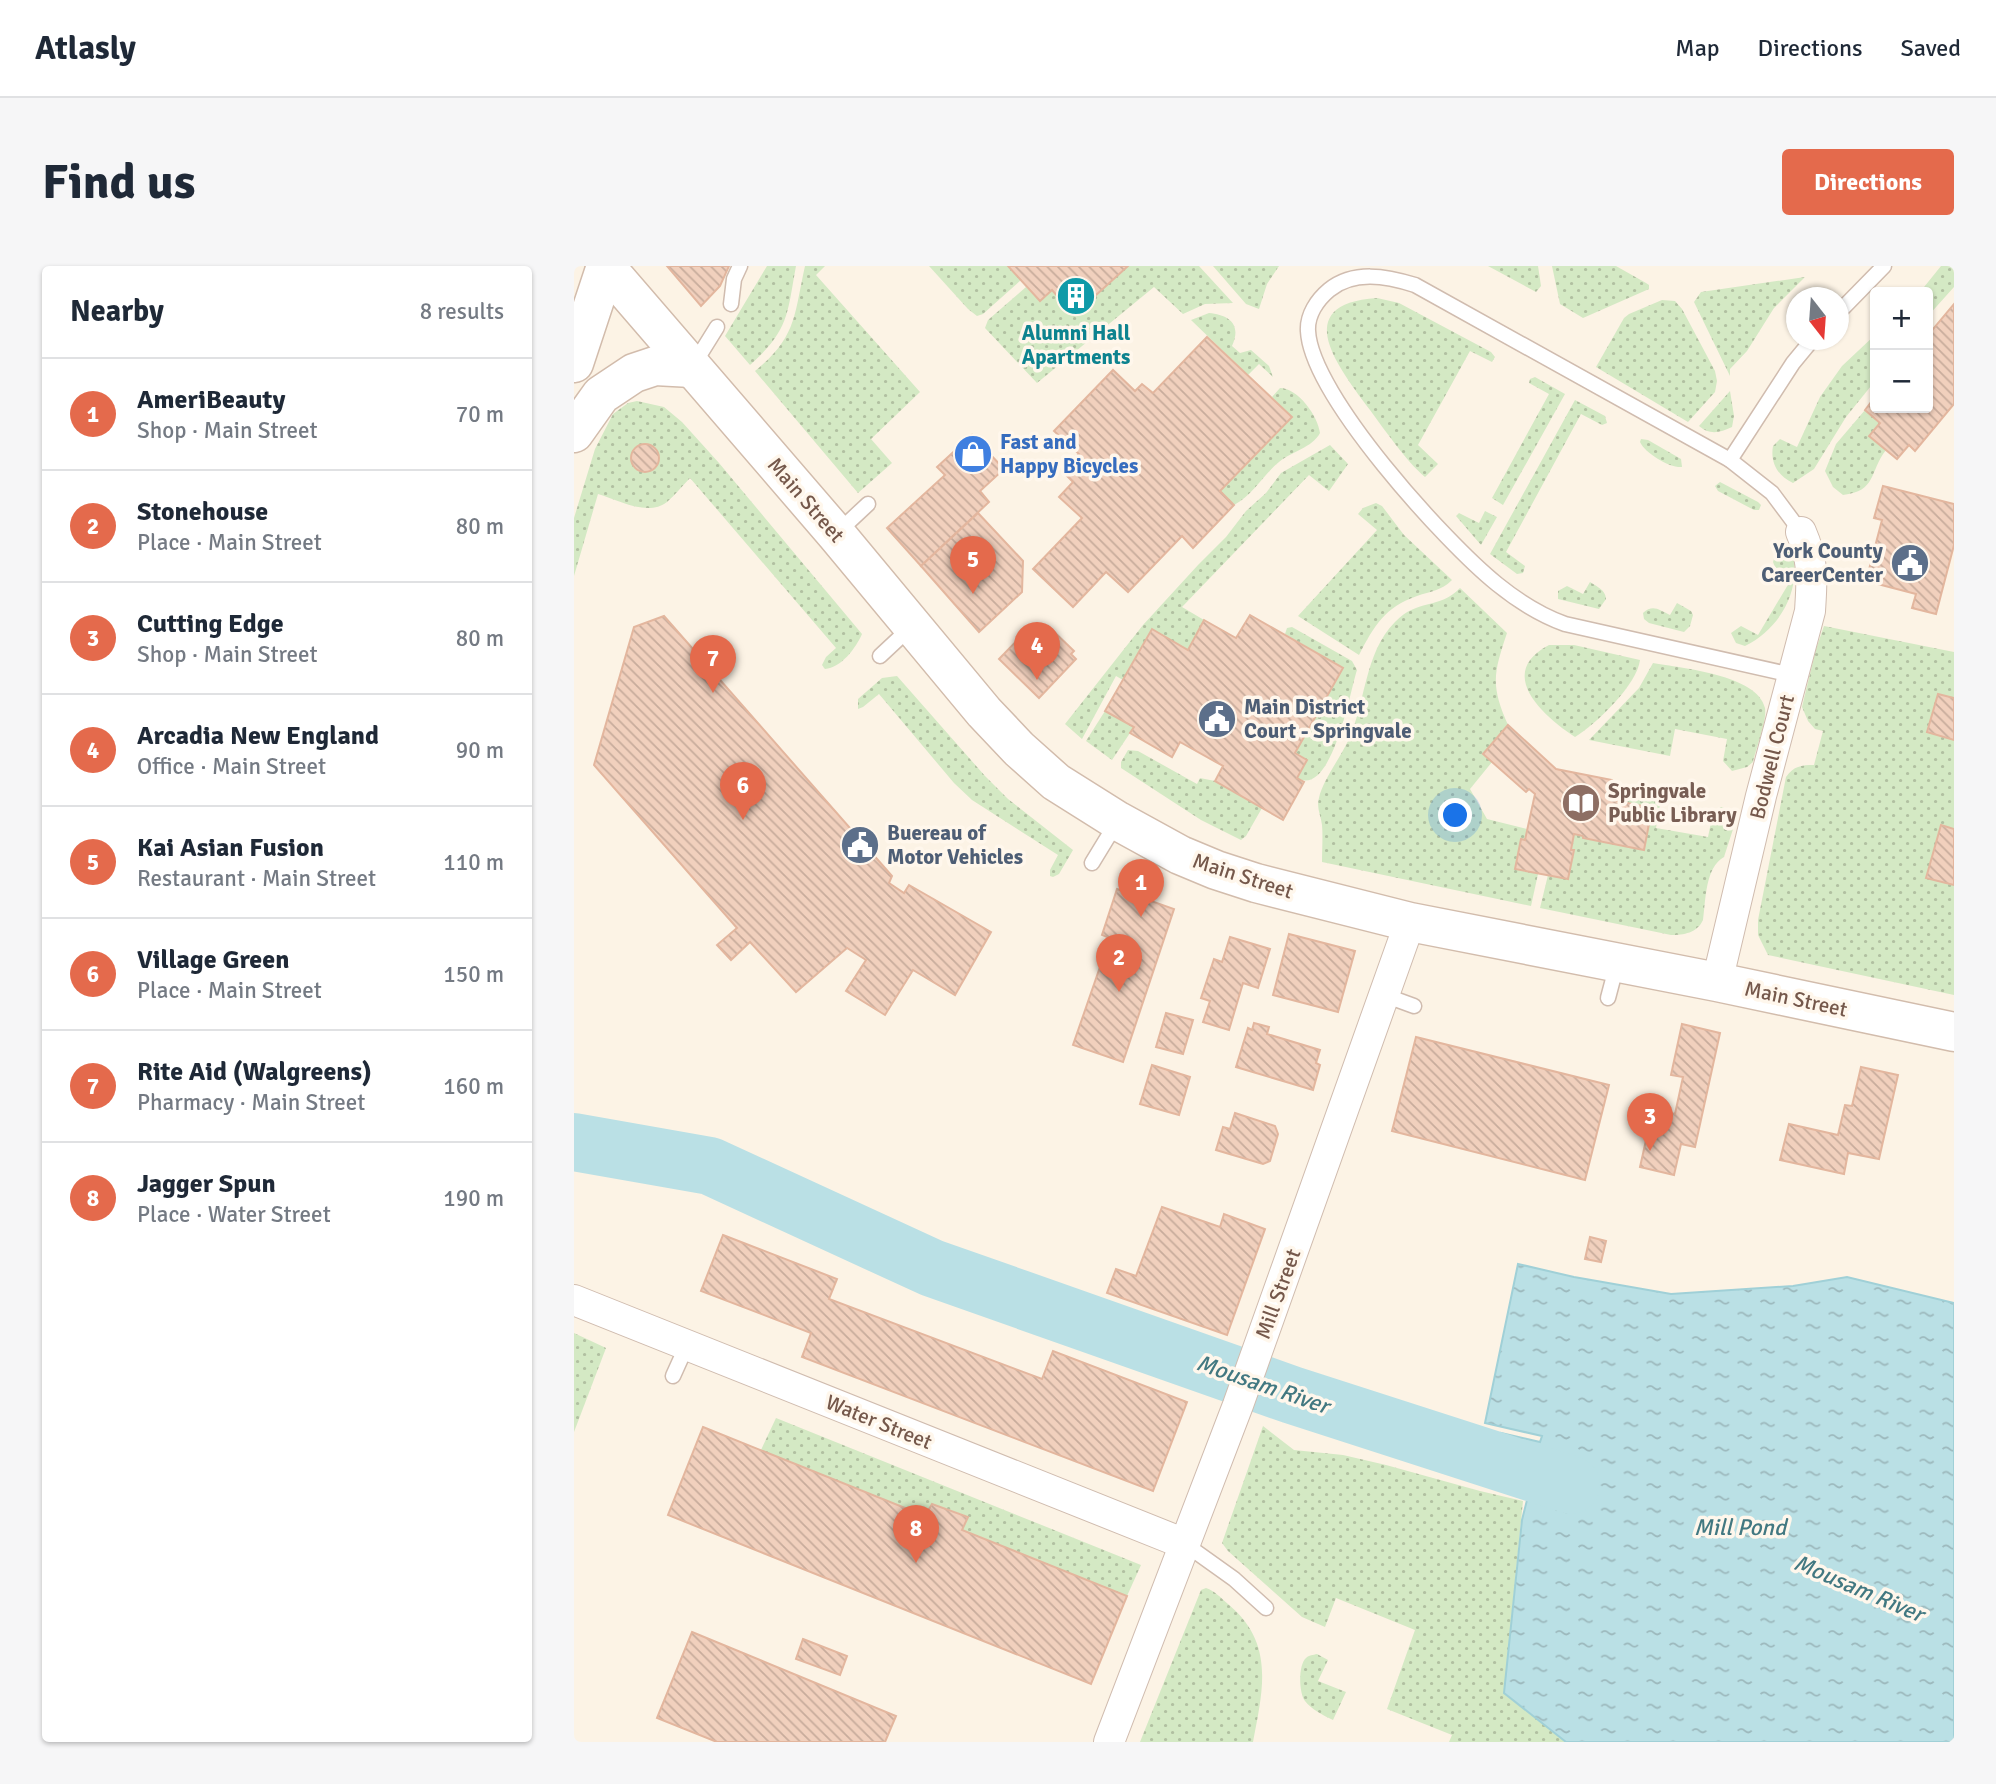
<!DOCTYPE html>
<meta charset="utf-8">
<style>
body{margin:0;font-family:Signika,sans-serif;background:#f6f6f7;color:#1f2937}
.controls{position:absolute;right:21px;top:21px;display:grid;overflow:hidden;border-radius:7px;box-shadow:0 2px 5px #0004}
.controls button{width:63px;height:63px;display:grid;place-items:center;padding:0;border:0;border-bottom:2px solid #e0e1e3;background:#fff;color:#1f2937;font:35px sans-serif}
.compass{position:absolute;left:1212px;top:21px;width:63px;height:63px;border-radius:50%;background:#fff;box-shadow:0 2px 5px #0004;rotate:163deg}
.you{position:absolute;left:882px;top:550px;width:24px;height:24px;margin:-18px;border:5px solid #fff;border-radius:50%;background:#1a73e8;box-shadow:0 0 0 10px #1a73e833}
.badge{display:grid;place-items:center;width:46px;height:46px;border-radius:50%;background:#e46a4c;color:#fff;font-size:23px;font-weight:700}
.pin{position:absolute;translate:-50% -58px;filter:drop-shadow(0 2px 4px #0008)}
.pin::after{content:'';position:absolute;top:37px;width:24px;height:21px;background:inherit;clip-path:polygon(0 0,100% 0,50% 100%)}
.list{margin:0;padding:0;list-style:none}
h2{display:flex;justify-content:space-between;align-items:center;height:91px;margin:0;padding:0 28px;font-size:30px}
h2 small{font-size:23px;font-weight:400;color:#747a83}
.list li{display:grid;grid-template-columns:46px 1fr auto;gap:21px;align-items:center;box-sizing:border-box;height:112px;padding:0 28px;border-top:2px solid #e0e1e3}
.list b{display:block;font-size:26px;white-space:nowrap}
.list p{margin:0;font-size:23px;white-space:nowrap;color:#747a83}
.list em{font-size:23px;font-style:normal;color:#747a83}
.map{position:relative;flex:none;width:1380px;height:1476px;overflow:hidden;border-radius:7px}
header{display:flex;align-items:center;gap:42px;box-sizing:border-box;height:98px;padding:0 35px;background:#fff;border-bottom:2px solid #e0e1e3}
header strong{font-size:33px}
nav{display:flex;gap:38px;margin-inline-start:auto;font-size:24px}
.intro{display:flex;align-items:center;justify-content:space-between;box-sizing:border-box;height:168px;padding:0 42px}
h1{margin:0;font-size:49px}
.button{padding:18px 32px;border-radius:7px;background:#e46a4c;color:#fff;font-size:24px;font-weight:700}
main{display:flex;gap:42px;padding:0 42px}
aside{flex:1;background:#fff;border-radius:7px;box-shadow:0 2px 5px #0004}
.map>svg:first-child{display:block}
.green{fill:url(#green-dots)}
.water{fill:url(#water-ripples);stroke:#a0d0d7;stroke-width:2}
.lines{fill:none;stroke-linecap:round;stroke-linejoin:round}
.river{stroke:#bae0e5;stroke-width:58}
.building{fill:url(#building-back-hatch);stroke:#e3b69e;stroke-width:2}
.lane-casing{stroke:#d0bcaf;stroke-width:17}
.street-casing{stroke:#d0bcaf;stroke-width:32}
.secondary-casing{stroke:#d2bcac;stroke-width:41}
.lane{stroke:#fff;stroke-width:14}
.street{stroke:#fff;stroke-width:30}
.secondary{stroke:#fff;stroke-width:38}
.labels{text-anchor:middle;stroke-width:7;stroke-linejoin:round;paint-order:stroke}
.culture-label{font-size:21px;font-weight:bold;fill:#0d838f;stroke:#fff7ec}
.shop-label{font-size:21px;font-weight:bold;fill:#366cbe;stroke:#fff7ec;text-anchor:start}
.street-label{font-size:21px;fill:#75584b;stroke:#fff7ec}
.service-label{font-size:21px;font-weight:bold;fill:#4e5e75;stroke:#fff7ec;text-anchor:start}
.education-label{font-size:21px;font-weight:bold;fill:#785e54;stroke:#fff7ec;text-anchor:start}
.water-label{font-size:23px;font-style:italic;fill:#427881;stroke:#fff7ec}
</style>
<header>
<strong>Atlasly</strong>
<nav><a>Map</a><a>Directions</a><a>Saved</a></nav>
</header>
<div class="intro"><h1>Find us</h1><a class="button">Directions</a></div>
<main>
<aside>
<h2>Nearby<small>8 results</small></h2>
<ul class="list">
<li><span class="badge">1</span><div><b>AmeriBeauty</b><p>Shop · Main Street</p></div><em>70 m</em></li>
<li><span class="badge">2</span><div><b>Stonehouse</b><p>Place · Main Street</p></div><em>80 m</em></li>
<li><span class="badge">3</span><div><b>Cutting Edge</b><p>Shop · Main Street</p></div><em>80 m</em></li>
<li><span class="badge">4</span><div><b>Arcadia New England</b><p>Office · Main Street</p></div><em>90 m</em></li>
<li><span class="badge">5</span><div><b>Kai Asian Fusion</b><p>Restaurant · Main Street</p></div><em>110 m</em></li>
<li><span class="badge">6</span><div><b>Village Green</b><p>Place · Main Street</p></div><em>150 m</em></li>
<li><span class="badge">7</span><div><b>Rite Aid (Walgreens)</b><p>Pharmacy · Main Street</p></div><em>160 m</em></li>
<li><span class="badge">8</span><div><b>Jagger Spun</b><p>Place · Water Street</p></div><em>190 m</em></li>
</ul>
</aside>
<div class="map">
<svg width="1380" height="1476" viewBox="0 0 1380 1476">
<defs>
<pattern id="green-dots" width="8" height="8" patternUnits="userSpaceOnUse" patternTransform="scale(1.75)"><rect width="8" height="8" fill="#d4e9c4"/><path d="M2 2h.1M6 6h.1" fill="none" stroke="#b1c0a1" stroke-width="1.8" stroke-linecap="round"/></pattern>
<pattern id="water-ripples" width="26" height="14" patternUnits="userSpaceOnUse" patternTransform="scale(1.75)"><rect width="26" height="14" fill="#bae0e5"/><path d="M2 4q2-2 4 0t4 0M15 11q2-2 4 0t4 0" fill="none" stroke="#9cb8bc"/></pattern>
<pattern id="building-back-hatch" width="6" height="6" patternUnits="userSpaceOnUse" patternTransform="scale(1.75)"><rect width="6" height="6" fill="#f1d0bd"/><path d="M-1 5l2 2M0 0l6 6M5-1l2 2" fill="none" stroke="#c8ac9c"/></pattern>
</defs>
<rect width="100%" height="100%" fill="#fcf3e5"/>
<g class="green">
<path d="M193,0H222C213,49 215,64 176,99L151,70Z"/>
<path d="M231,0H251L242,9L346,126L297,173L318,197L284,227L181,105C223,71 220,49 231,0Z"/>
<path d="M355,0H434L447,14L409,48L403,50L394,43Z"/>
<path d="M554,0H625L659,37L631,38L609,48L580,21L463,117L411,62L414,54L452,21L466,35L478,24L500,49Z"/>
<path d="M639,0H705L693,18L685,43L672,38Z"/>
<path d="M914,0H964L967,20L962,26Z"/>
<path d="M978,0H1042L1072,17L1075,19V23L1009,52L986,38Z"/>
<path d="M1367,0H1380V21L1354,50V26H1346Z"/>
<path d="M1231,11L1200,42L1173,85L1156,103V110L1120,36L1127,26Z"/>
<path d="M803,32L825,37L917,86L921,91L918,96L896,85L844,179L864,198L851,211C833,196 810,163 796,144C766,103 713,38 803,32Z"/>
<path d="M1088,34L1101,35L1108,43L1141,105L1143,115L1141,126L1114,156L1022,101L1050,52L1055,48Z"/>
<path d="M635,47C655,49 668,58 658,80L666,87L677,84L695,100L699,111L685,98L674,109L617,54Z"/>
<path d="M1301,69V115L1272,151L1240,203L1219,217C1204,210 1196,197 1199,180L1206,173L1223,181L1246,131L1268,100Z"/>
<path d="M961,111L991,128L929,239L918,232L975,128L955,117L956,113Z"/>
<path d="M706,122C724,122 744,150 746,167C738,182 718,185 705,196C689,209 679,229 660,239L646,225L717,151L698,131Z"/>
<path d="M1156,125L1160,150L1158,161C1146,167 1135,169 1125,160Z"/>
<path d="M1001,134L1031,150L1033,157L1028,159L1007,148L932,286L951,300L949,307L943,308L916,288Z"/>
<path d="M63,135L90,141L108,156L145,197L288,368C282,382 267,402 251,403L248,399L252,391L262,382L116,212C108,220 101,229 93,236C74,251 44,234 24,228L0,310V252L21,183L39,148L54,137Z"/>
<path d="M1291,144L1306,157L1295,170L1312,184C1295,206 1303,225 1269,229L1259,221L1251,205L1262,178Z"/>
<path d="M1067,173L1074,174L1107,193L1108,201C1095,202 1071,187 1066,176Z"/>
<path d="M756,179L774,198L755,225L735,209L608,341L630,354L614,384L578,363L549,414L542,410L508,473L491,458L569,359L624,299L652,271L672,245L692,227L707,207Z"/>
<path d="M1146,216L1184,236L1187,239L1185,244H1180L1144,225L1141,220Z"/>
<path d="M802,237L808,240L830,269L878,314C867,325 857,325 843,330C811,341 800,360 785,389L724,350L803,264L784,248L789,242Z"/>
<path d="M911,245L923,251L907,279L882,250L885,247L905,257Z"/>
<path d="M1211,282L1219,288C1227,326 1205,363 1171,380L1162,377L1157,367L1167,360L1184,369L1218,312L1201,301L1199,296L1202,287Z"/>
<path d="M1016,316C1023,321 1031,323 1032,333L1025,343L984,333V325L993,320L1009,328Z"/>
<path d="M886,322L933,367C920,406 916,419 934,459L909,488L918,496L896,523L913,553L953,563L951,574H947L941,603L964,608L957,640L748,596C748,584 749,571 748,559C747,550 742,541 745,532C748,516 766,492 774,475C792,437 790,387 821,356C844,332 865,344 886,322Z"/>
<path d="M1103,337L1117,345L1119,349L1116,360L1110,366L1075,357L1070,353L1069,347C1079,338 1085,344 1096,349Z"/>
<path d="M1250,360L1380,386V729L1194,689L1184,669V654L1212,511C1220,500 1227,499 1240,499L1249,465L1241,463L1234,455L1228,441L1242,383Z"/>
<path d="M718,361L778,395L783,404C776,425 758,532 723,512L733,494L721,487L769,402L711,368L713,362Z"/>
<path d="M975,379H1000L1066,394C1063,419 1022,458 1001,471C969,450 921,407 975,379Z"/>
<path d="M1079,397C1107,402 1184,409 1191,442C1193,455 1182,482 1179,496L1173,501L1158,505L1149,495L1153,473L1101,463L1096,490L1015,474L1065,422Z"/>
<path d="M323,410L411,510L434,533L499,584L485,608L479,611L476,610V604L484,589L398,534L380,517L305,428L289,441L284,443V433L308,412Z"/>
<path d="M531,445L560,461L538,494L512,475Z"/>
<path d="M554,484L564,485L623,518L626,512L641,515L688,542L672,570L667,574L627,554L547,502V496Z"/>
<path d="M1035,524L1084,533L1086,539L1082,562L1134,571L1139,547L1147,541L1159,545L1161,557L1150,591C1131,602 1132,633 1129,654C1123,667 1110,669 1097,669L966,642L974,609L994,613L1000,568L1009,570V572L1070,584L1078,542L1034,533Z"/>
<path d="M0,1067L32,1082L0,1166Z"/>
<path d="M202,1152L567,1299L553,1330L388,1264L393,1250L359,1238L351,1250L187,1184Z"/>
<path d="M689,1160L720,1184L769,1189L812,1199L906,1225L949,1235L930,1427L992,1476H875L878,1469L813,1443L841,1364L762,1332L751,1361L728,1351L654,1285L648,1277Z"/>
<path d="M632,1322C641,1325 647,1332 654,1338C701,1377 689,1423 679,1476H566L627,1324Z"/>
<path d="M743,1388L754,1394L744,1415L772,1426L759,1454C750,1450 737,1443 731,1435C725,1427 724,1399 732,1392C735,1389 739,1389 743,1388Z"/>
</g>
<path class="water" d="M944,998L1000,1011L1097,1028L1219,1020L1273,1011L1380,1037V1476H992L930,1427L948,1254L954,1230L915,1220L927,1167L966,1176L968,1170L911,1157Z"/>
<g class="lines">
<path class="river" d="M0,876L136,900L358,1002L718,1129L997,1219"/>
</g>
<g class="building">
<path d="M93,0H155L146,20L127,40Z"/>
<path d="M434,0H554L500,49L478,24L466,35Z"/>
<path d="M1380,38V138L1341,185L1335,179L1323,193L1295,170L1306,157L1291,144L1301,131V142H1354V69Z"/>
<path d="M633,71L718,151L646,225L660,239L619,282L608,270L554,326L532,306L499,341L459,303L508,252L485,231L499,216L489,206L505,188L480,165L539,104L561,125L568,118L579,127Z"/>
<path d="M398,169L430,203L406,225L415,236L347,300L313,262L371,209L363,201Z"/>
<circle cx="71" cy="192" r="14"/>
<path d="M1309,220L1380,238V279L1362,348L1338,342L1342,328L1292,315L1308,254L1300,252Z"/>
<path d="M404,247L449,295L448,326L405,366L347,300Z"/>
<path d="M676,349L769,402L721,487L733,494L723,512L730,516L709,554L641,515L649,500L606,476L598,491L556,467L560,461L531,445L578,363L614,384L630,354L662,372Z"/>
<path d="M90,350L318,610L315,617L330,627L335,619L417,666L381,729L339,704L311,749L272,725L292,694L273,682L222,726L176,676L157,694L143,679L163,662L20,499L60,361Z"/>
<path d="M474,360L500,385L497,388L502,393L465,432L425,393L454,363L463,371Z"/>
<path d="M1364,428L1380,432V474L1353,466Z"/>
<path d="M934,459L982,503L1038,514L1034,533L1078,542L1070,584L1009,572V570L1000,568L997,584H1000L994,613L941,603L947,573L951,574L961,528L955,523L952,526L909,488Z"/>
<path d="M1367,559L1380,563V619L1352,612Z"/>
<path d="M543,623L600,643L549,796L499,779L536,672L528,669Z"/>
<path d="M715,668L781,685L764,746L699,729Z"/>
<path d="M656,671L696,683L684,722L669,717L655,764L629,756L636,735L627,732L640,693L648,696Z"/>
<path d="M592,747L619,754L609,788L582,781Z"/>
<path d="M680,757L695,761L693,768L746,784L742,797L746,799L739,824L662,801L674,762L678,764Z"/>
<path d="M1108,758L1146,767L1121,881L1107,878L1100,909L1066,901L1079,843L1101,848L1109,811L1097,809Z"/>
<path d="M842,771L1035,819L1011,914L818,865Z"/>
<path d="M578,799L616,811L605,849L566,838Z"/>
<path d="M1287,801L1324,809L1305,893L1274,887L1270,908L1206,894L1215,858L1264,869L1271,839L1278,840Z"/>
<path d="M661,847L701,860L704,868L696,895L689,898L642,884L649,861L656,863Z"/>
<path d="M588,941L646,961L650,948L691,963L653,1069L533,1027L542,1003L562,1010Z"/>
<path d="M149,969L263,1013L255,1033L468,1113L479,1085L613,1136L579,1225L228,1091L237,1067L127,1025Z"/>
<path d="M1016,971L1032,975L1027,996L1011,993Z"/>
<path d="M129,1161L351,1250L358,1238L394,1251L388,1264L553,1330L517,1418L94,1249Z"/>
<path d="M118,1366L322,1450L311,1476H143L83,1452Z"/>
<path d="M229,1373L273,1390L266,1409L222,1393Z"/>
</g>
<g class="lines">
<g class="lane-casing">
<g id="lane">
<path d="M157,38L160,13L166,0"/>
<path d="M1265,46L1310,0"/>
<path d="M120,98L143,61"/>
<path d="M1156,194L841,19C812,10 780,4 755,24C743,34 733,49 734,65C737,129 872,277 923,318C944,335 966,349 991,358L1218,409"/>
<path d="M1227,266L1198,227L1156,194L1219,97L1238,74"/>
<path d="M263,267L294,238"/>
<path d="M306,390L336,362"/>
<path d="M518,597L543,556"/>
<path d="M810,729L840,740"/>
<path d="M1034,732L1043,698"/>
<path d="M99,1110L113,1079"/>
<path d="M611,1278L660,1313L692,1342"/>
</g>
</g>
<g class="street-casing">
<g id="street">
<path d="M1143,716L1187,530L1236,345C1238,313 1240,296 1227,266"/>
<path d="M0,1034L611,1278"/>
<path d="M535,1476L664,1139L836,656"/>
</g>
</g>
<g class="secondary-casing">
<g id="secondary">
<path d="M31,0L262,268L410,446L445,483L482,516L544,555L606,589L642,604L682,617L836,656L1143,716L1380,766"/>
<path d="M0,97L32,0"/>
<path d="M0,167L27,129L60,107L81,100L118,102"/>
</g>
</g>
<use href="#lane" class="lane"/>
<use href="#street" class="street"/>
<use href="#secondary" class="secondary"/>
</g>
<defs>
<g id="building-disc" transform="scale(2.0125)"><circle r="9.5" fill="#0f9aa8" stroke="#fff7ec"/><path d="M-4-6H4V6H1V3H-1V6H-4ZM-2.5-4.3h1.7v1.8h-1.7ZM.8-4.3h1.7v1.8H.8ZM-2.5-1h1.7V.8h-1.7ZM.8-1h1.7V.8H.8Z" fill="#fff"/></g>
<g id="shop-disc" transform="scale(2.0125)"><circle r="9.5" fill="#3f7fe0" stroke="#fff7ec"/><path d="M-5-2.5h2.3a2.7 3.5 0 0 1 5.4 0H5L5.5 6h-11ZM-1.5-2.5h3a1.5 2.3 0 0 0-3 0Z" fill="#fff"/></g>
<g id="civic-disc" transform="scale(2.0125)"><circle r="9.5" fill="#5c6f8a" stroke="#fff7ec"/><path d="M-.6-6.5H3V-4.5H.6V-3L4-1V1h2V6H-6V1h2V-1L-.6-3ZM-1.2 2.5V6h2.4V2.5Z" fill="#fff"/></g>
<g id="library-disc" transform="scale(2.0125)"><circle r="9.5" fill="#8d6e63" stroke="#fff7ec"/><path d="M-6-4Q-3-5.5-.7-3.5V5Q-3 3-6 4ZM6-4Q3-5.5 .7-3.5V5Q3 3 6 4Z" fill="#fff"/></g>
</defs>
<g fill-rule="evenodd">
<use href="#building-disc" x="502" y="30"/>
<use href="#shop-disc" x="399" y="188"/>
<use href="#civic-disc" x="1336" y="297"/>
<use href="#civic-disc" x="643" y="453"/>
<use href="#library-disc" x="1007" y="537"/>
<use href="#civic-disc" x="286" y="579"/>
</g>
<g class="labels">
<g class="culture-label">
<text x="502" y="74">Alumni Hall<tspan x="502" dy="24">Apartments</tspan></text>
</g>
<g class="shop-label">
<text x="426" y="183">Fast and<tspan x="426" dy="24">Happy Bicycles</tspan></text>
</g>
<g class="street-label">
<text transform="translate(232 234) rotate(49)" y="7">Main Street</text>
<text transform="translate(1198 491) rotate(-76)" y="7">Bodwell Court</text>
<text transform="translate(669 610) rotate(18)" y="7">Main Street</text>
<text transform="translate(1222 733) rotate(12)" y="7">Main Street</text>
<text transform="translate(704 1028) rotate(-70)" y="7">Mill Street</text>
<text transform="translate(305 1156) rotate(22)" y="7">Water Street</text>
</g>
<g class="service-label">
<text x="1309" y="292" text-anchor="end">York County<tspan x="1309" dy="24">CareerCenter</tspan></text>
<text x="670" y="448">Main District<tspan x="670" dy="24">Court - Springvale</tspan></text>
<text x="313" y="574">Buereau of<tspan x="313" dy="24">Motor Vehicles</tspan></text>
</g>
<g class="education-label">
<text x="1034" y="532">Springvale<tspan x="1034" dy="24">Public Library</tspan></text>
</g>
<g class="water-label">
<text transform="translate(689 1118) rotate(19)" y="8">Mousam River</text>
<text x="1166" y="1269">Mill Pond</text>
<text transform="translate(1285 1322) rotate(23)" y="8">Mousam River</text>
</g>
</g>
</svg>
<div class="controls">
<button>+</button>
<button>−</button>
</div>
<svg class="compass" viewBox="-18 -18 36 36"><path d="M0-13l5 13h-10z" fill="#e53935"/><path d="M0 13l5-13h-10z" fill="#747a83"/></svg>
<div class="you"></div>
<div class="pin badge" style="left:567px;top:651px">1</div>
<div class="pin badge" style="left:545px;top:726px">2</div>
<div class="pin badge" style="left:1076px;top:885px">3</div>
<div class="pin badge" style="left:463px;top:414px">4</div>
<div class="pin badge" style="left:399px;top:328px">5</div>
<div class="pin badge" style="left:169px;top:554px">6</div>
<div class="pin badge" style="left:139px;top:427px">7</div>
<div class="pin badge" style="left:342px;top:1297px">8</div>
</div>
</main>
